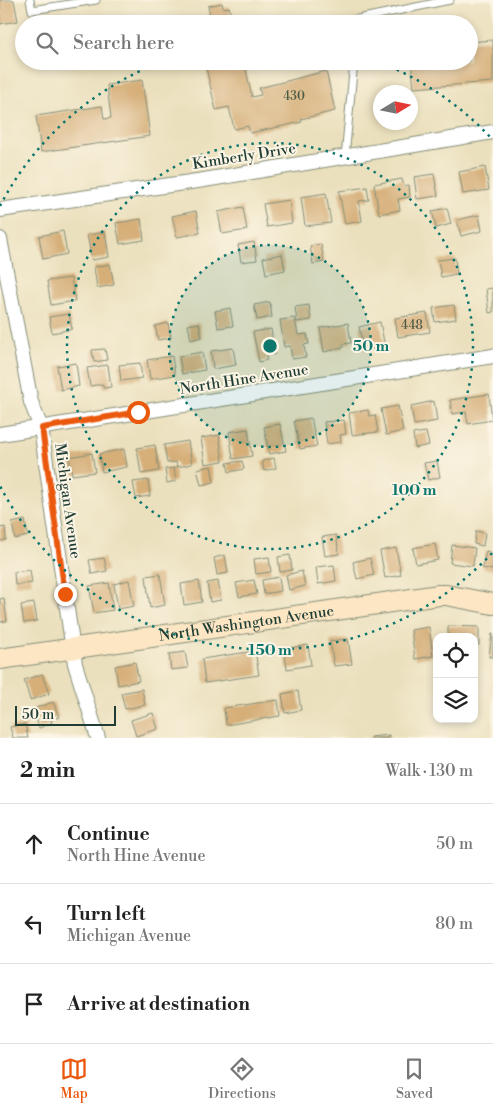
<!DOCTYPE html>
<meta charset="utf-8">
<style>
body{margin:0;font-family:"Libre Bodoni",serif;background:#f6f6f6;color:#222}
.controls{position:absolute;right:15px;bottom:15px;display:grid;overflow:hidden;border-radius:10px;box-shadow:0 2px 8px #0003}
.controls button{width:45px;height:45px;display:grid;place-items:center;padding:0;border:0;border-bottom:1px solid #e0e0e0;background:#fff;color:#222;font:25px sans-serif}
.compass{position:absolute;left:373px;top:85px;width:45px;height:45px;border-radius:50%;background:#fff;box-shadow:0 2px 8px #0003;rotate:80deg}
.scale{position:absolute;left:15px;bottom:12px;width:101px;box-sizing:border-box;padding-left:5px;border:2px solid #1f3d34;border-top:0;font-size:14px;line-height:18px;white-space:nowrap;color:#1f3d34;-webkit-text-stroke:4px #fcf5e5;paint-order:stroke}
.stop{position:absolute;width:15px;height:15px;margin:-11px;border:4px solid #ea580c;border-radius:50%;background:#fff}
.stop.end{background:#ea580c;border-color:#fff;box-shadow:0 1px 5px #0008}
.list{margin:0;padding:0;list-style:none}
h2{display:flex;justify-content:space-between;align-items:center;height:65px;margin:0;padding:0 20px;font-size:21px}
h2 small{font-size:16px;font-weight:400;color:#767676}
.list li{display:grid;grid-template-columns:32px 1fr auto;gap:15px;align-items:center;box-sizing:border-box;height:80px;padding:0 20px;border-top:1px solid #e0e0e0}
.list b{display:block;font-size:19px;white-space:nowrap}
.list p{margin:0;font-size:16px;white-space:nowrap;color:#767676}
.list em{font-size:16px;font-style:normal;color:#767676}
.icon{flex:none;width:28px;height:28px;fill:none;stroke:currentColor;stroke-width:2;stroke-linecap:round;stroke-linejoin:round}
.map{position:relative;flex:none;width:493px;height:738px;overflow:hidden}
.search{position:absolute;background:#fff;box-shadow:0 2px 8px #0003;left:15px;right:15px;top:15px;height:55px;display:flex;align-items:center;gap:12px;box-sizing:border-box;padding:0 18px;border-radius:28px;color:#767676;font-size:19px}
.sheet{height:305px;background:#fff}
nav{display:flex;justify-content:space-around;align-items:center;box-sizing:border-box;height:70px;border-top:1px solid #e0e0e0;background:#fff;font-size:14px;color:#767676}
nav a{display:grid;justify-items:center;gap:2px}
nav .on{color:#ea580c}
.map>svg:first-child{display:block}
.building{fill:#d5ae78}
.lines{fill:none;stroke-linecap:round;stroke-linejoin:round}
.lane-casing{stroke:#858e78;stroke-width:9}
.street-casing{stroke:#858e78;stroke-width:16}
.secondary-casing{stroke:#858e78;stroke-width:22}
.lane{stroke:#fff;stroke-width:7}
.street{stroke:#fff;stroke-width:14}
.secondary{stroke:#fce6c4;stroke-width:20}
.route{stroke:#ea580c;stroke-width:6}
.ring{fill:none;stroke:#0f766e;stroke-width:2.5;stroke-dasharray:2.5 5}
.labels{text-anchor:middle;stroke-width:4;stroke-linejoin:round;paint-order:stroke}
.number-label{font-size:12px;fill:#4c5945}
.street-label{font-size:15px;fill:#1f3d34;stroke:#fcf5e5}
.centre{fill:#0f766e;stroke:#fcf5e5;stroke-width:2.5}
.ring-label{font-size:15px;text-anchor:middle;font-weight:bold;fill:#0f766e;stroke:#fcf5e5;stroke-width:4;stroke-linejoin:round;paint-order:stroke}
</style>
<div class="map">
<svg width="493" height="738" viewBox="0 0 493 738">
<rect width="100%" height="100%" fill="#fcf5e5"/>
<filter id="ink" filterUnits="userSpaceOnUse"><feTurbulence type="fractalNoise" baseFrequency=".02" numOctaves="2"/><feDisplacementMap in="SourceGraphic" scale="10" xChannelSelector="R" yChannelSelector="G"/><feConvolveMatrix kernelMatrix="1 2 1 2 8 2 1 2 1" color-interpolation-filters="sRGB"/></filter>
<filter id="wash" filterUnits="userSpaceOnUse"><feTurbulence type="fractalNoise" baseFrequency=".0096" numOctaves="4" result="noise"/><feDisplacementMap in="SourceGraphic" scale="20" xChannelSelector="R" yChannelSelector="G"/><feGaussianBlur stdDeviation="1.12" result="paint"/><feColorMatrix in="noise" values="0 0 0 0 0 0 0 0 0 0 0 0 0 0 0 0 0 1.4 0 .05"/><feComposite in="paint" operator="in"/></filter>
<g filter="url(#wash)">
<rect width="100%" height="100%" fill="#ebe0bd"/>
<g id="blocks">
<g class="building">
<path d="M0,0H14L18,21L0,24Z"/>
<path d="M222,3L223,8L229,7L233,24H194L193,18L210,15L208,6Z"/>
<path d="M493,40V82L414,88L411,61H469V42Z"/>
<path d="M202,61H244L252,97L261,95L259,88L326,71L335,111L301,119L302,122L250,133L248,126L234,129L229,107L216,110L205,64L203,65Z"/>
<path d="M142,80L150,136L41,152L36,116L102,106L104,119L111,118L107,85Z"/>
<path d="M485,167L489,190L463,194L459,172Z"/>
<path d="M434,174L438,196L417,199L414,177Z"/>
<path d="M402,179L404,186L409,185L410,197L398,199L400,210L379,214L374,184Z"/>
<path d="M367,187L369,200L359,201L362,221L345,224L339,191Z"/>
<path d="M326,193L331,223L305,226L301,197Z"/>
<path d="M289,200L292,223L267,227L263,204Z"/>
<path d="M243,207L247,230L222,234L218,212Z"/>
<path d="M447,208L451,224L436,228L432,211Z"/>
<path d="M196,211L200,233L177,237L172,216Z"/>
<path d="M479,215L482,231L461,236L457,220Z"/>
<path d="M141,219L144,240L120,244L116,223Z"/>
<path d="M63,231L67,254L43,259L39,236Z"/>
<path d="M105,232L109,257L92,260L87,235Z"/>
<path d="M254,242L257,260L241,262L238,245Z"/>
<path d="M321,244L324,262L313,264L310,246Z"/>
<path d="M282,254L285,270L266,274L263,258Z"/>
<path d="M455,258L457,274L441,277L438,260Z"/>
<path d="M110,264L114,285L97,288L94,267Z"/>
<path d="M71,278L75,301L51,305L47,281Z"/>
<path d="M493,288V312L489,313L486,289Z"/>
<path d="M270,302L272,317L257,320L254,305Z"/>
<path d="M309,305L311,320L297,322L295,307Z"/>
<path d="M454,305L456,319L435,322L433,308Z"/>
<path d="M230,308L233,326L218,328L215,311Z"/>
<path d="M427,313L430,332L398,337L395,318Z"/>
<path d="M69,314L72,329L52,333L49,317Z"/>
<path d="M295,318L298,335L307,334L309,344L304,345L306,357L292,359L290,346L284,347L280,320Z"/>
<path d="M380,322L385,347L364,351L359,327Z"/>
<path d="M168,323L171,338L158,340L155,326Z"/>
<path d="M199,323L202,337L191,340L188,325Z"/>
<path d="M348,323L351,343L343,344V348L324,352L320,328Z"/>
<path d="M271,329L275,354L266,356L267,360L259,362L253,332Z"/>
<path d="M233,348L236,365L213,369L211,351Z"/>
<path d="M105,349L107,360L94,362L92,350Z"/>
<path d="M202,352L205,370L182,374L179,356Z"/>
<path d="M172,356L175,375L150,379L147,360Z"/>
<path d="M76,363L79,386L61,390L57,366Z"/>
<path d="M140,363L142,378L121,381L119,365Z"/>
<path d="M108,365L111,387L103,388V384L90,386L87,368Z"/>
<path d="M489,394L492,420L468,424L466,412L452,414L450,400Z"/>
<path d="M434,401L437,421L414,425L411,406Z"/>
<path d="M398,406L403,431L386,435L381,409Z"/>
<path d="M368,410L369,416L375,415L378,432L352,435L349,413Z"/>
<path d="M311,418L317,446L300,449L294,421Z"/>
<path d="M344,420L346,434L340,435L341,442L327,444L324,422Z"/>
<path d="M280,424L286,451L269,454L264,427Z"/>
<path d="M248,429L252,456L233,459L229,432Z"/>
<path d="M426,432L429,445L415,448L413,434Z"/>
<path d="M219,435L223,461L205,464L201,438Z"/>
<path d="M188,441L192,464L177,467L176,462L167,463L164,445Z"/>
<path d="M155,445L159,471L141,474L137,448Z"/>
<path d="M124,449L127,467L102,472L99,454Z"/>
<path d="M92,453L95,472L72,475L69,457Z"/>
<path d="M274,458L276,468L264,471L262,461Z"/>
<path d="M242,461L244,469L229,472L227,463Z"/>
<path d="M437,461L440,477L428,480L424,463Z"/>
<path d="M211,466L214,482L201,485L197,469Z"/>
<path d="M174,468L176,481L167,483L165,469Z"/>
<path d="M148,480L150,496L136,498L133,482Z"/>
<path d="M25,520L28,536L15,539L12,523Z"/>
<path d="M5,527L6,540L0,541V528Z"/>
<path d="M476,531L485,533L483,546L474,544Z"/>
<path d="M336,535L339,554L325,556L322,537Z"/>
<path d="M435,544L438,560L416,564L413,548Z"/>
<path d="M452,545L475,548L473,566L450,563Z"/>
<path d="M396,548L401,575L385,578L380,551Z"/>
<path d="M486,551L493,553V570L482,568Z"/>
<path d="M225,555L228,573L217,575L214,558Z"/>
<path d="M290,555L292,570L280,572L278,557Z"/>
<path d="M269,557L271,572L256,574L254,559Z"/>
<path d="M104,558L107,571L92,574L89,560Z"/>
<path d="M370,558L374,575L357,579L353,562Z"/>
<path d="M334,565L336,581L318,584L316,567Z"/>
<path d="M30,570L32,583L15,585L14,572Z"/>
<path d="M302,571L305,586L289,590L286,575Z"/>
<path d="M160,574L165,605L150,608L146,576Z"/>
<path d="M279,577L281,591L264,594L262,580Z"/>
<path d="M129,580L134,606L118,609L114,584Z"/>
<path d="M254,580L257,594L239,597L236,583Z"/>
<path d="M199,581L202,602L184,605L181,584Z"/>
<path d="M218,581L221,600L210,602L207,583Z"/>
<path d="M109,583L113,610L94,613L89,586Z"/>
<path d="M4,598L7,621L0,622V599Z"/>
<path d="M34,603L37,621L24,623L21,605Z"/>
<path d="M448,626L479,627V645H474V637H448Z"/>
<path d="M429,627L433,656L415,659L411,630Z"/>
<path d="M492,634H493V657H489Z"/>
<path d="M348,639L352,664L334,666L330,641Z"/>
<path d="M308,645L311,665L287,669L284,649Z"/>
<path d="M255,651L259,675L205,683L202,659Z"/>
<path d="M185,652L188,668L171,670L169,654Z"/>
<path d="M135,662L139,681L118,685L115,666Z"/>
<path d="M42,674L49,694L30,700L24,680Z"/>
<path d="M142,689L145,705L125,709L121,693Z"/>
<path d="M298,691L301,710L285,713L282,694Z"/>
<path d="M278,700L280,716L226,725L224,708Z"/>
<path d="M53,702L59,717L51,720L52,723L39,728L33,709Z"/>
<path d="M153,713L158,729L136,736L131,720Z"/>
<path d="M25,724L28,738H13L10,727Z"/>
<path d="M389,735V738H370V737Z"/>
</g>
</g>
</g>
<g filter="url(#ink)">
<use href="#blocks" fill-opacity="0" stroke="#858e78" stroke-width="1"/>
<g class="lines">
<g class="lane-casing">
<g id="lane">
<path d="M30,0L32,10L96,0"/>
<path d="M330,24L358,19"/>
<path d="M357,24L358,19L450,0"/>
<path d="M345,157L354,61"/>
</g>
</g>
<g class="street-casing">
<g id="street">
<path d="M0,210L204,180L493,132"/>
<path d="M0,239L31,402L41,428L75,664L98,738"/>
<path d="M0,434L493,356"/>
</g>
</g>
<g class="secondary-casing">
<g id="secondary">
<path id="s1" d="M0,659L439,595H446L493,604"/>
</g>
</g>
<use href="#lane" class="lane"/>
<use href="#street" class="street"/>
<use href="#secondary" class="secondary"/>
</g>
</g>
<g class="lines" filter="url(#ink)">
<path class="route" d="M65,594L42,428L138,412"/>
</g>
<circle cx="270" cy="346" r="101" fill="#0f766e" fill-opacity=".12"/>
<g class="ring">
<circle cx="270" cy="346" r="101"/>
<circle cx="270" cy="346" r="203"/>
<path d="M492 553A304 304 0 0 1 0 486M0 206A304 304 0 0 1 164 61M376 61A304 304 0 0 1 492 139"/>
</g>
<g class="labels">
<g class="number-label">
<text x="294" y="100">430</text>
<text x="412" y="329">448</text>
</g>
<g class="street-label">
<text transform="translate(244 156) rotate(-9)" y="5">Kimberly Drive</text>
<text transform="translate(244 379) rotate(-9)" y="5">North Hine Avenue</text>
<text transform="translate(68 501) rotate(82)" y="5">Michigan Avenue</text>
<text dy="5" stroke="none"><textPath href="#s1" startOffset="249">North Washington Avenue</textPath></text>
</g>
</g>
<circle cx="270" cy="346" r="8" class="centre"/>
<g class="ring-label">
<text x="371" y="351">50 m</text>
<text x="414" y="495">100 m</text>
<text x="270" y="655">150 m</text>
</g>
</svg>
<div class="controls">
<button><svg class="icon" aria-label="locate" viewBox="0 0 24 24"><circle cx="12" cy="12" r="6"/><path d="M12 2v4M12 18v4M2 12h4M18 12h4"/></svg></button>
<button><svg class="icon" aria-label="layers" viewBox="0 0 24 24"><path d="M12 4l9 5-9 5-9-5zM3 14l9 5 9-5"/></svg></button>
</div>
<svg class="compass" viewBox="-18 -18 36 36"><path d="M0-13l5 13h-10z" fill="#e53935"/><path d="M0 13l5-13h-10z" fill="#767676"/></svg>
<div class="scale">50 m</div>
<div class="stop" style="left:138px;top:412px"></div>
<div class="stop end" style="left:65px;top:594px"></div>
<div class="search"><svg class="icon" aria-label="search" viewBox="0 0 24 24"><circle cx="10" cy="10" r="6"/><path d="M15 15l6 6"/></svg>Search here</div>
</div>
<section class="sheet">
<h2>2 min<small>Walk · 130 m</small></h2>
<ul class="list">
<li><svg class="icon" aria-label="ahead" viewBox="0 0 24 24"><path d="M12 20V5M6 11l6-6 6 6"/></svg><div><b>Continue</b><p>North Hine Avenue</p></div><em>50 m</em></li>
<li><svg class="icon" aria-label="left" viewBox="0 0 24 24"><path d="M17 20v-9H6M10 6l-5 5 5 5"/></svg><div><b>Turn left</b><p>Michigan Avenue</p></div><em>80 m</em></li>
<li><svg class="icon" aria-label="arrive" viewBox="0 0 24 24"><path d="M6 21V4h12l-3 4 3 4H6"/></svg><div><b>Arrive at destination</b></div></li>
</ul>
</section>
<nav>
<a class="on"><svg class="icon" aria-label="map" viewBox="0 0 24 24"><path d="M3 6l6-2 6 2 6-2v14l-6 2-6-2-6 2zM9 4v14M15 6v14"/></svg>Map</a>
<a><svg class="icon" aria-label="directions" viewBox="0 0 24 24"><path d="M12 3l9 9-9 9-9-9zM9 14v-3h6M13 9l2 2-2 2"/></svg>Directions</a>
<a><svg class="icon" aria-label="saved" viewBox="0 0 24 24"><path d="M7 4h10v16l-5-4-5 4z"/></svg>Saved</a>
</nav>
